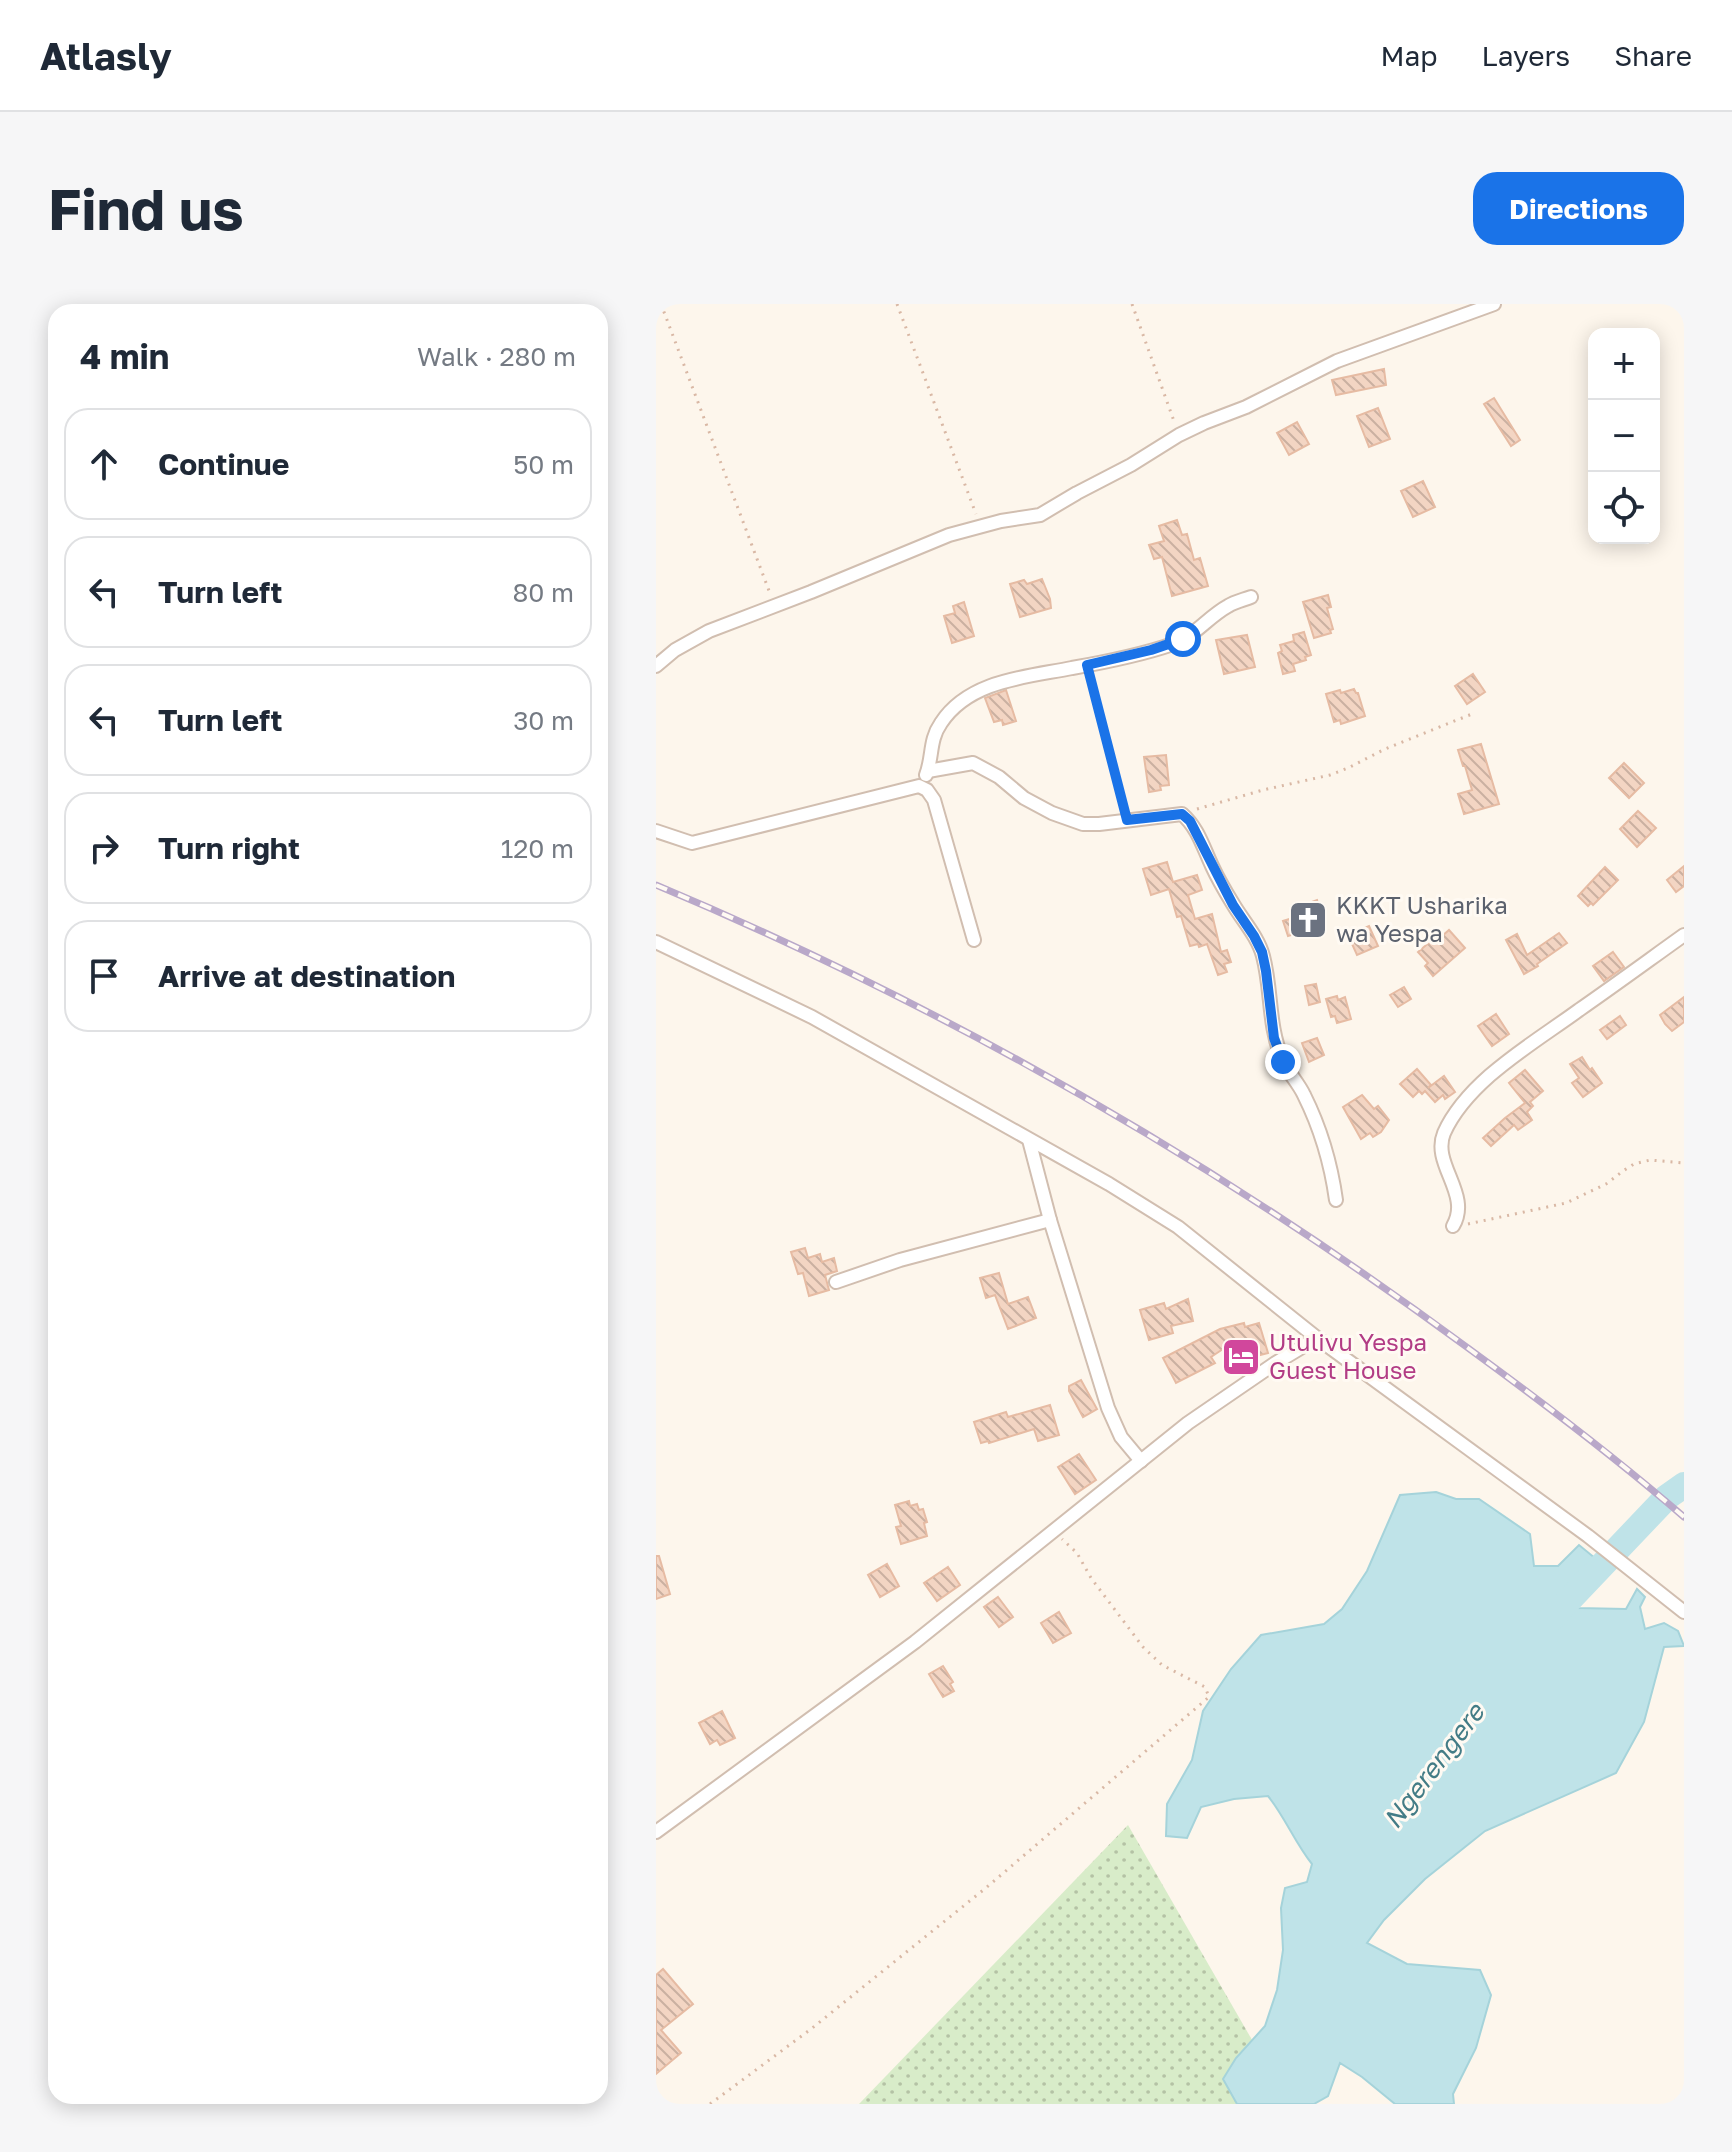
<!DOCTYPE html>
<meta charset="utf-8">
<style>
body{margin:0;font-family:"Golos Text",sans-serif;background:#f6f6f7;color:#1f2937}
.controls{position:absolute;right:24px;top:24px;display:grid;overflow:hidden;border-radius:16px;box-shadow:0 4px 20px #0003}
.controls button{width:72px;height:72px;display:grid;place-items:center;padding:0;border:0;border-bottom:2px solid #e0e1e3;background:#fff;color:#1f2937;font:40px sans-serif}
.stop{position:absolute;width:24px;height:24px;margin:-18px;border:6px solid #1a73e8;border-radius:50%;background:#fff}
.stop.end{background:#1a73e8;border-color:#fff;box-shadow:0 2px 8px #0008}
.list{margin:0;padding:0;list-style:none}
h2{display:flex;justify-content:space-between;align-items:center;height:104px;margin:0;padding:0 32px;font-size:34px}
h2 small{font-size:26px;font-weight:400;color:#747a83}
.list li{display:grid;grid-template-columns:52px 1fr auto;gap:24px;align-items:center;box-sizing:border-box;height:112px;margin:0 16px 16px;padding:0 16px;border:2px solid #e0e1e3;border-radius:24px}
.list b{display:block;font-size:30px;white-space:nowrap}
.list em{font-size:26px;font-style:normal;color:#747a83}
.icon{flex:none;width:44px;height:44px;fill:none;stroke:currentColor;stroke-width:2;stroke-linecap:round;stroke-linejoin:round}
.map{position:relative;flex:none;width:1028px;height:1800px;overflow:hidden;border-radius:24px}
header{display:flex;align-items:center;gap:48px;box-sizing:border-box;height:112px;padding:0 40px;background:#fff;border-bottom:2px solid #e0e1e3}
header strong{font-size:38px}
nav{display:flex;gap:44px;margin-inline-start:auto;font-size:28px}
.intro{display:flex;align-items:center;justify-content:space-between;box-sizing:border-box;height:192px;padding:0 48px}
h1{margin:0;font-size:56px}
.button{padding:20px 36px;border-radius:24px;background:#1a73e8;color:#fff;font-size:28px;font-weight:700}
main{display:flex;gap:48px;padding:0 48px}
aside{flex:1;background:#fff;border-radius:24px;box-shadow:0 4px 20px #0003}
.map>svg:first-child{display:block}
.grass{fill:url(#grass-dots)}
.water{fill:#bfe3e8;stroke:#a5d3da;stroke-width:2}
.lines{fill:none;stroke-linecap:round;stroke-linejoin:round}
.river{stroke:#bfe3e8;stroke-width:26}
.building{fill:url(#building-back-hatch);stroke:#e6bba3;stroke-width:2}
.minor-casing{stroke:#d1beb0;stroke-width:16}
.path{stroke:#d9b8a5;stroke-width:3;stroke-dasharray:2 6;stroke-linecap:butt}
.minor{stroke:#fff;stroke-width:12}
.rail-casing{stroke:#b9a8c9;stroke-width:7}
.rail{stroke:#fffaf3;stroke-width:4;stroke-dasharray:12;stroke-linecap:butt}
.route{stroke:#1a73e8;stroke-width:10}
.labels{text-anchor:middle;stroke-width:6;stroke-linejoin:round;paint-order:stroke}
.worship-label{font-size:24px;fill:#5b616d;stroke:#fffaf3;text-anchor:start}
.hotel-label{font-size:24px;fill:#b23c85;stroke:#fffaf3;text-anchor:start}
.water-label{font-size:26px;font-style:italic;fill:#437c86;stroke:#fffaf3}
</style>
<header>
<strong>Atlasly</strong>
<nav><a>Map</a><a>Layers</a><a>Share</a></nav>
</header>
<div class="intro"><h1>Find us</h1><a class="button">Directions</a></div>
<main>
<aside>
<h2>4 min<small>Walk · 280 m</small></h2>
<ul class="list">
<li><svg class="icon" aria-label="ahead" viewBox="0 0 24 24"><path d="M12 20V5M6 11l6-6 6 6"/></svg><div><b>Continue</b></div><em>50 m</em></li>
<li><svg class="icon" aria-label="left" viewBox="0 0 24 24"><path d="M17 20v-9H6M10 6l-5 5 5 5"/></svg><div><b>Turn left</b></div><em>80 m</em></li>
<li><svg class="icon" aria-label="left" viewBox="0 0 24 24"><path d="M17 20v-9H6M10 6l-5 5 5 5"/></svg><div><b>Turn left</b></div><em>30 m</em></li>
<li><svg class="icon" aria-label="right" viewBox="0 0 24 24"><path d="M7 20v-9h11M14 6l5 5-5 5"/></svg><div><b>Turn right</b></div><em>120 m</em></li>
<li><svg class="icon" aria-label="arrive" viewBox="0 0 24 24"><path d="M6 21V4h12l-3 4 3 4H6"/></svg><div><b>Arrive at destination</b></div></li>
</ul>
</aside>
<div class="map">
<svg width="1028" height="1800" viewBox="0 0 1028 1800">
<defs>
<pattern id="grass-dots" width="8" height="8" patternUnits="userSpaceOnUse" patternTransform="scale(2)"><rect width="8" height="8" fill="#d8ecc9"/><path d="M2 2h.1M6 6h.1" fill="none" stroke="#b4c2a5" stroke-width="1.8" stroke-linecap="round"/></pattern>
<pattern id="building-back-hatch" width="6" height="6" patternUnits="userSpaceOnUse" patternTransform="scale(2)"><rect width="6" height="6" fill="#f3d5c3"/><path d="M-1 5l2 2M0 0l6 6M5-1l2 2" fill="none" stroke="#cab0a1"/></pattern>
</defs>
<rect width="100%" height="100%" fill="#fdf6ec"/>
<path class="grass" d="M472,1521L633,1800H203Z"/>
<path class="water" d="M780,1188L800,1195H823L874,1230L878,1262H902L923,1241L945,1259L918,1286L921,1304L970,1305L981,1285L989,1293L984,1303L989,1325L1008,1319L1022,1327L1028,1342L1008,1343L988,1418L960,1469L829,1527L769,1575L728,1616L711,1639L751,1660L824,1666L835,1691L820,1744L797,1790L798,1800H739L706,1773L684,1759L672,1792L658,1800H581L567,1775L580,1754L609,1722L621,1686L627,1646L625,1604L629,1584L651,1578L656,1560C639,1539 629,1513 612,1492L578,1495L545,1503L531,1534L510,1532L511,1500L536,1456L547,1407L575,1365L605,1331L668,1320L686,1305L711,1267L744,1191Z"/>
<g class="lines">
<path class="river" d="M894,1316L1011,1193L1028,1181"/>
</g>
<g class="building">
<path d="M728,65L730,81L680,91L676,76Z"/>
<path d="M838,94L864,136L855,142L828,100Z"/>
<path d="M722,104L734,135L713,143L701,112Z"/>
<path d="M641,118L653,140L633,151L621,129Z"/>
<path d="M767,177L779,203L757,213L745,187Z"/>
<path d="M521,216L526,231L531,230L538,256L544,254L552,282L516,292L506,253L498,255L493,241L508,237L503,222Z"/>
<path d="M386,275L394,295L395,304L364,313L354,280L368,276L371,280Z"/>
<path d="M672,291L675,303L671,304L677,325L674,326L675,329L658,334L647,298Z"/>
<path d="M308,298L318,332L296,339L288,312L299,309L297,302Z"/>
<path d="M648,328L655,351L649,353L650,356L637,360L639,367L627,370L622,349L626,347L624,341L638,337L637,331Z"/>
<path d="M591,331L599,363L568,370L560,336Z"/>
<path d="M817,370L829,388L811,400L799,382Z"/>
<path d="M698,385L700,389H702L709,412L685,420L684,416L678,418L670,390L684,386L685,389Z"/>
<path d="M350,386L360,417L347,421L346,416L338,418L329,394Z"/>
<path d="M825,440L843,500L808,510L802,490L816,486L809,462H807L802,446Z"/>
<path d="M510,451L513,481L504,482L505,486L493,488L488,453Z"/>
<path d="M968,459L988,479L973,494L953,474Z"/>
<path d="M982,507L1000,524L981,543L964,525Z"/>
<path d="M511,558L517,578L541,571L546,586L532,591L539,615L556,610L565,648L571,646L575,658L568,660L571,668L562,671L551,640L543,643L542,640L534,642L525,612L521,613L513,585L495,591L487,565Z"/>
<path d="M1028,562V582L1020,588L1011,576Z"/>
<path d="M949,563L962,576L937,601L935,599L932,602L922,592Z"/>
<path d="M661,596L668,621L632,632L627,617L653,609L650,600Z"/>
<path d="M713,622L722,642L701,651L692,631Z"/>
<path d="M793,626L809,644L777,672L769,662L772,659L762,648L775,637L777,640Z"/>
<path d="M903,629L911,639L881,660L882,662L868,670L850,636L861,630L871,651Z"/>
<path d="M957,648L968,663L948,677L937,662Z"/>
<path d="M660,680L664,698L653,701L649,682Z"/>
<path d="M748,683L755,695L742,703L734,691Z"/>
<path d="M681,692L682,696L689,693L695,715L681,719L679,712L675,713L670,695Z"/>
<path d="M1028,693V718L1016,727L1009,720L1004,711Z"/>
<path d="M840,710L853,730L836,742L822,722Z"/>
<path d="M964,712L970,721L951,735L944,726Z"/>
<path d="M661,734L668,751L653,758L646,739Z"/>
<path d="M926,753L934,766L936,764L946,779L927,793L916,779L923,774L914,760Z"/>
<path d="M761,765L775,781L772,784L788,772L799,788L789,795L787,791L779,798L769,787L766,790L763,787L757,793L744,780Z"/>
<path d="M869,766L887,787L874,798L877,802L871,808L876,816L862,826L858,821L835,842L827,834L849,814L869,799L853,779Z"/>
<path d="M706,791L718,805L722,802L733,816L725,828L717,833L714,829L705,835L687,803Z"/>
<path d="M149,944L152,954L164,950L166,958L178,954L181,967L169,971L173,986L153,992L147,969L142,970L135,948Z"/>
<path d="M343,969L352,1000L372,993L380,1014L352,1025L339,991L330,994L324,974Z"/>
<path d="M532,995L537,1017L515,1022L517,1029L493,1036L484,1006L508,999L510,1005Z"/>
<path d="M588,1019L589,1023L603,1019L612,1049L581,1057L576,1039L555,1053L559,1059L520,1079L507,1054L564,1025Z"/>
<path d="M425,1076L441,1105L427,1113L413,1087V1082Z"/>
<path d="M394,1101L403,1131L382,1137L378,1125L333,1139L332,1137L325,1139L318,1118L350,1108L352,1113Z"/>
<path d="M423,1150L440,1176L419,1190L402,1163Z"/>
<path d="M253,1197L254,1202L261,1200L263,1206L267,1205L271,1218L268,1219L271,1232L245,1240L240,1223L245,1222L239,1201Z"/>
<path d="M0,1252H3L14,1290L0,1295Z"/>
<path d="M231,1260L243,1282L224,1293L212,1271Z"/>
<path d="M292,1263L304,1281L281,1297L268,1279Z"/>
<path d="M342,1293L357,1313L343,1323L328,1303Z"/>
<path d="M403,1308L415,1329L397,1339L385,1319Z"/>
<path d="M287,1362L297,1378L294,1380L298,1387L287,1393L273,1370Z"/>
<path d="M66,1407L79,1434L64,1441L61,1436L54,1440L43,1419Z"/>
<path d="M7,1665L37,1700L5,1726L25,1749L0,1770V1671Z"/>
</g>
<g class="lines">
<g class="minor-casing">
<g id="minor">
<path d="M0,362L19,346L53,327L155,288L293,231L345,217L384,211L421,189L475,161L523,131L548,119L590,103L681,57L838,0"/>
<path d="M272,467L317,459L343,473L368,494L396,509L427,520H443L526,510C542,524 547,543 556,562C562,575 569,587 577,600C587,617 602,633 607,652C616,686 612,722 626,754C631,768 642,778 648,791C664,823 675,860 680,896"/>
<path d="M270,471C277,453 273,436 285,419C313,376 371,373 416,364C450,358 485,351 517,340C539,332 552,313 572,302C578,298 587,296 595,293"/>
<path d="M0,527L36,539L263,482L271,486L278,496L318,636"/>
<path d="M0,638L156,713L453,880L522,923L661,1034L932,1232L1028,1308"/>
<path d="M373,836L394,916L452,1104L465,1133L485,1157"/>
<path d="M797,922C816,890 775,860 788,829C812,776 878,739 923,706C959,681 993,656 1028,631"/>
<path d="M180,978L244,956L394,916"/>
<path d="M0,1528L259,1338L532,1119L618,1060L661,1034"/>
</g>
</g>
<g class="path">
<path d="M5,0L115,292"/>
<path d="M241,0L320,210"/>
<path d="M476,0L519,120"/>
<path d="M434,373L468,505"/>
<path d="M541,505L607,486L674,471L692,464L729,445L816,410"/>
<path d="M812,920L910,899L950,880L967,867L978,860L994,856L1028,859"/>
<path d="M54,1800L155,1725L331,1583L553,1393L549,1383L506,1361L487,1343L435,1274L421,1249L406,1235"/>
</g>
<use href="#minor" class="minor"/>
<g class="rail-casing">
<path id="rail" d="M0,581C288,702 561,859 812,1044C886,1098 959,1153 1028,1213"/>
</g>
<use href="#rail" class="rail"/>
</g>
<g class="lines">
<path class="route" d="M527,335L495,346L431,361L471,516L526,510L534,517L577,601L598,632L606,648L610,667L618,734L627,758"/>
</g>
<defs>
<g id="church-square" transform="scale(2)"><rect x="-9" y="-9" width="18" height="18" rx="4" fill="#6b7280" stroke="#fffaf3"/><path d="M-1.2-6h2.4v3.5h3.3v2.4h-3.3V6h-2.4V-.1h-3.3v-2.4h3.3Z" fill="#fff"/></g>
<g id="hotel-square" transform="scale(2)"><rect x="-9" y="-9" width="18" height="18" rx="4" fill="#d1479c" stroke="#fffaf3"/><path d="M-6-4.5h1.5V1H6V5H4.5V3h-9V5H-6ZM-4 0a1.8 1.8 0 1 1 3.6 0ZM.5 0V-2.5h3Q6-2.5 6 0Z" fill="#fff"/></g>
</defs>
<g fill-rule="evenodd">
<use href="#church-square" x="652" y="616"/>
<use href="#hotel-square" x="585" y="1053"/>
</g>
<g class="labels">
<g class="worship-label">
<text x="680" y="610">KKKT Usharika<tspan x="680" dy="28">wa Yespa</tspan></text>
</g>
<g class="hotel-label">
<text x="613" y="1047">Utulivu Yespa<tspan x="613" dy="28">Guest House</tspan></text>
</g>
<g class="water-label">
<text transform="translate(778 1462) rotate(-53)" y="9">Ngerengere</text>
</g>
</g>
</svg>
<div class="controls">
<button>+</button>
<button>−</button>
<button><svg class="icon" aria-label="locate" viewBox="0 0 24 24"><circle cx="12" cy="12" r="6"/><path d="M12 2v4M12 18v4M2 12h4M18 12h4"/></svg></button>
</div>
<div class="stop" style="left:527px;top:335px"></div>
<div class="stop end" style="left:627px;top:758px"></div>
</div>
</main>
